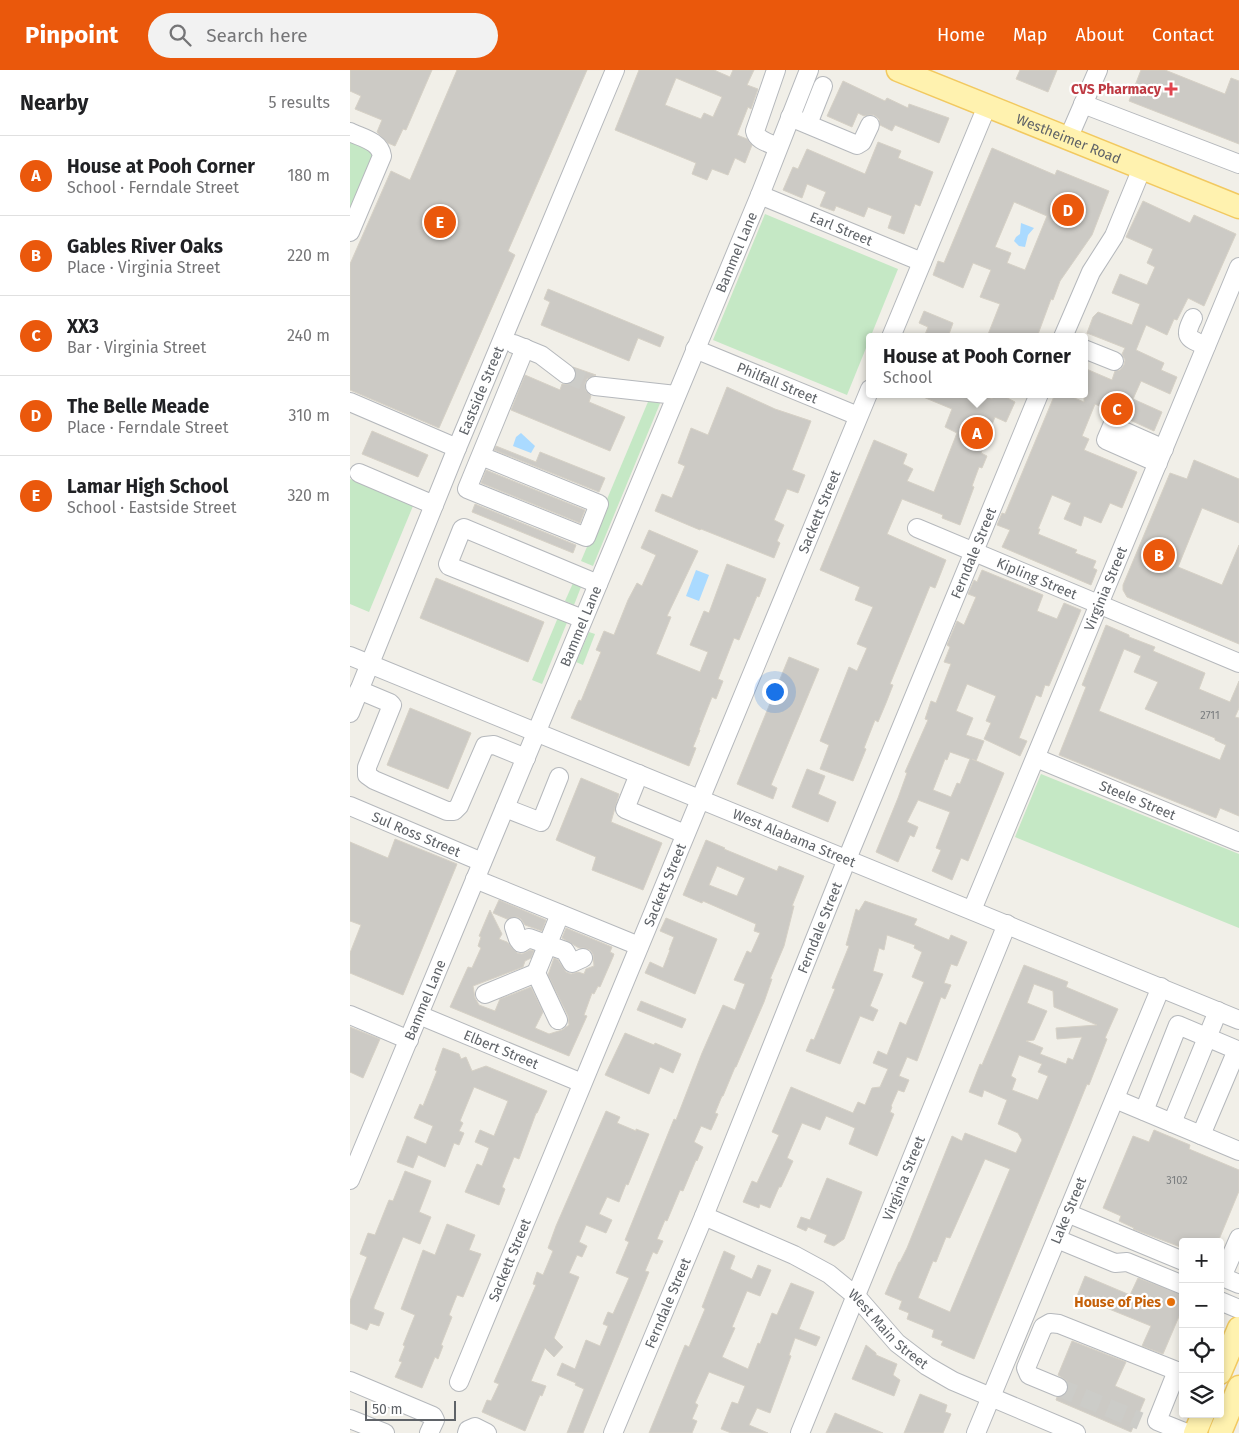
<!DOCTYPE html>
<meta charset="utf-8">
<style>
body{margin:0;font-family:"Fira Sans",sans-serif;background:#f2f2f2;color:#202124}
.controls{position:absolute;right:15px;bottom:15px;display:grid;overflow:hidden;border-radius:5px;box-shadow:0 2px 8px #0003}
.controls button{width:45px;height:45px;display:grid;place-items:center;padding:0;border:0;border-bottom:1px solid #e0e0e0;background:#fff;color:#202124;font:25px sans-serif}
.scale{position:absolute;left:15px;bottom:12px;width:91px;box-sizing:border-box;padding-left:5px;border:2px solid #5f6368;border-top:0;font-size:14px;line-height:18px;white-space:nowrap;color:#5f6368;-webkit-text-stroke:4px #fff;paint-order:stroke}
.you{position:absolute;left:424px;top:621px;width:18px;height:18px;margin:-12px;border:4px solid #fff;border-radius:50%;background:#1a73e8;box-shadow:0 0 0 8px #1a73e833}
.badge{display:grid;place-items:center;width:32px;height:32px;border-radius:50%;background:#ea580c;color:#fff;font-size:16px;font-weight:700}
.pin{position:absolute;translate:-50% -50%;border:2px solid #fff;box-shadow:0 1px 5px #0006}
.popup{position:absolute;left:516px;top:263px;width:222px;height:65px;box-sizing:border-box;display:grid;place-content:center;border-radius:5px;background:#fff;filter:drop-shadow(0 1px 4px #0005);font-size:16px;white-space:nowrap;color:#757577}
.popup b{font-size:19px;color:#202124}
.popup::after{content:'';position:absolute;left:50%;top:100%;margin-left:-10px;border:10px solid transparent;border-top-color:#fff}
.list{margin:0;padding:0;list-style:none}
h2{display:flex;justify-content:space-between;align-items:center;height:65px;margin:0;padding:0 20px;font-size:21px}
h2 small{font-size:16px;font-weight:400;color:#757577}
.list li{display:grid;grid-template-columns:32px 1fr auto;gap:15px;align-items:center;box-sizing:border-box;height:80px;padding:0 20px;border-top:1px solid #e0e0e0}
.list b{display:block;font-size:19px;white-space:nowrap}
.list p{margin:0;font-size:16px;white-space:nowrap;color:#757577}
.list em{font-size:16px;font-style:normal;color:#757577}
.icon{flex:none;width:28px;height:28px;fill:none;stroke:currentColor;stroke-width:2;stroke-linecap:round;stroke-linejoin:round}
.map{position:relative;flex:none;width:889px;height:1363px;overflow:hidden}
header{display:flex;align-items:center;gap:30px;box-sizing:border-box;height:70px;padding:0 25px;background:#ea580c;color:#fff}
header strong{font-size:24px}
nav{display:flex;gap:28px;margin-inline-start:auto;font-size:18px}
.search{width:350px;height:45px;background:#f2f2f2;display:flex;align-items:center;gap:12px;box-sizing:border-box;padding:0 18px;border-radius:28px;color:#757577;font-size:19px}
main{display:flex}
aside{flex:1;background:#fff}
.map>svg:first-child{display:block}
.green{fill:#c5e8c5}
.water{fill:#aadaff}
.building{fill:#cccac5;stroke:#d6d1c6;fill-rule:evenodd}
.lines{fill:none;stroke-linecap:round;stroke-linejoin:round}
.minor-tunnel{stroke:#ccccc8;stroke-width:18;stroke-dasharray:18 9;stroke-linecap:butt}
.minor-casing{stroke:#b5b8bc;stroke-width:20}
.major-casing{stroke:#f2c960;stroke-width:25}
.minor{stroke:#fff;stroke-width:18}
.major{stroke:#fff2af;stroke-width:22}
.health-dot{fill:#e0444e;stroke:#fff;stroke-width:2}
.food-dot{fill:#e8710a;stroke:#fff;stroke-width:2}
.labels{text-anchor:middle;stroke-width:4.5;stroke-linejoin:round;paint-order:stroke}
.number-label{font-size:11px;fill:#7a7d7f}
.health-label{font-size:14px;font-weight:bold;fill:#be3a42;stroke:#fff;text-anchor:end}
.street-label{font-size:14px;fill:#5f6368;stroke:#fff}
.food-label{font-size:14px;font-weight:bold;fill:#c56008;stroke:#fff;text-anchor:end}
</style>
<header>
<strong>Pinpoint</strong>
<div class="search"><svg class="icon" aria-label="search" viewBox="0 0 24 24"><circle cx="10" cy="10" r="6"/><path d="M15 15l6 6"/></svg>Search here</div>
<nav><a>Home</a><a>Map</a><a>About</a><a>Contact</a></nav>
</header>
<main>
<aside>
<h2>Nearby<small>5 results</small></h2>
<ul class="list">
<li><span class="badge">A</span><div><b>House at Pooh Corner</b><p>School · Ferndale Street</p></div><em>180 m</em></li>
<li><span class="badge">B</span><div><b>Gables River Oaks</b><p>Place · Virginia Street</p></div><em>220 m</em></li>
<li><span class="badge">C</span><div><b>XX3</b><p>Bar · Virginia Street</p></div><em>240 m</em></li>
<li><span class="badge">D</span><div><b>The Belle Meade</b><p>Place · Ferndale Street</p></div><em>310 m</em></li>
<li><span class="badge">E</span><div><b>Lamar High School</b><p>School · Eastside Street</p></div><em>320 m</em></li>
</ul>
</aside>
<div class="map">
<svg width="889" height="1363" viewBox="0 0 889 1363">
<rect width="100%" height="100%" fill="#f1efe8"/>
<g class="green">
<path d="M0,71L18,79L23,85L0,148Z"/>
<path d="M415,144L548,199L497,325L363,270Z"/>
<path d="M300,327L311,331L243,496L231,491Z"/>
<path d="M0,409L63,436L19,542L0,534Z"/>
<path d="M223,513L231,517L224,535L215,531Z"/>
<path d="M209,545L218,550L192,614L182,610Z"/>
<path d="M239,562L245,564L233,595L226,592Z"/>
<path d="M691,704L889,784V858L665,767Z"/>
</g>
<g class="water">
<path d="M671,153L684,158L678,165L675,177L669,176L664,171L666,167L670,164Z"/>
<path d="M171,363L185,376L181,383L163,376L166,367Z"/>
<path d="M346,500L359,505L349,531L336,526Z"/>
</g>
<g class="building">
<path d="M0,0H82L56,60L53,59L45,76L38,73L27,62L32,50L5,39L11,26L0,21Z"/>
<path d="M107,0H237L158,181L165,185L89,358L0,320V194L41,101L60,110Z"/>
<path d="M289,0H364L380,7L383,0H404L397,15L408,19L401,39L398,37L387,65L397,69L402,75L395,93L385,88L378,105L362,99L357,110L342,104L346,93L265,60ZM326,8L372,27L363,47L354,43L351,49L315,35Z"/>
<path d="M670,0H707L698,22L666,9Z"/>
<path d="M791,0H815L875,24L881,8L889,11V74L779,31Z"/>
<path d="M493,11L535,31L537,28L558,38L559,34L599,48L589,73L545,55L542,61L530,55L529,49L524,45H519L514,46L508,43L502,57L477,46Z"/>
<path d="M528,72L551,81L548,88L583,102L570,136L565,134L554,164L538,158L542,146L518,137L514,147L486,136L484,141L470,136L476,122L457,114L452,128L433,120L443,97L448,99L457,79L515,104Z"/>
<path d="M642,78L705,105L707,100L759,121L742,165L710,211L703,230L701,229L687,267H637L650,234L630,227L641,200L623,193L613,218L583,205L588,191L594,193ZM664,132L697,146L675,200L657,193L661,183L645,177Z"/>
<path d="M793,131L840,153L844,145L886,164L854,236L838,228L827,250L824,249L817,265L796,255L786,280L814,293L811,300L827,307L820,324L791,311L783,329L812,342L804,361L745,334L732,366L739,369L734,380L787,402L772,438L760,433L751,453L734,446L731,456L714,449L721,433L702,425L688,459H690L688,464L727,480L725,483L746,491L743,498L747,500L741,515L652,477L660,460L647,455L652,443L655,444L705,324H715L734,332V298L762,310L765,301L770,300L774,295L775,290L772,284L775,278L737,263L743,247L748,242L782,255L790,234L762,223L770,204L797,215L805,197L797,193L803,179L776,167Z"/>
<path d="M198,219L314,267L310,277L288,268L279,291L191,255L200,232L194,229Z"/>
<path d="M574,241L603,253L598,267H574L578,257L569,253Z"/>
<path d="M223,297L246,305L237,309L235,314L236,321L241,326L239,332L275,347L260,381L161,340L175,305L210,320L212,314H220L225,310L227,305Z"/>
<path d="M377,317L425,339L461,351L442,400L455,405L448,423L437,419L424,450L434,455L427,471L430,473L424,488L351,459L350,460L305,441L312,424L322,428L335,396L328,393L341,358L358,365Z"/>
<path d="M566,324H632L642,329L644,324H650L665,332L656,352L645,347L631,383L637,386L632,398L629,397L622,416L624,417L610,455L592,448L593,445L552,429L537,464L596,490L585,518L580,516L540,614L543,615L536,633L528,652L525,650L514,678L516,679L503,711L470,699L479,675L470,671L499,597L507,601L517,578L507,574L523,537L505,530L510,517L470,500L524,370L557,384L553,394L563,399L557,411L584,422L607,363L595,357L602,339Z"/>
<path d="M22,361L78,385L68,407L12,384Z"/>
<path d="M146,376L186,392L190,382L255,408L249,422L144,380Z"/>
<path d="M844,390L889,409V453L852,438L828,497L872,515L889,475V574L777,527L773,520V515L820,403L837,409Z"/>
<path d="M136,400L235,440L230,453L131,413Z"/>
<path d="M125,434L226,475L223,483L122,442Z"/>
<path d="M299,460L348,481L317,546L321,547L306,584L350,602L358,582L340,575L354,541L359,543L377,494L416,509L409,527L407,526L389,570L384,568L368,609L373,611L366,629L362,627L349,660H350L343,677L346,678L339,696L221,648L229,630L231,631L251,582L246,580L254,561L264,565L278,530L287,513L292,516L306,485L291,478Z"/>
<path d="M632,500L693,525L687,541L707,549L714,533L731,540L699,616L695,615L691,627L686,625L669,668L677,671L670,686L634,669L641,653L636,651L646,626L617,614L606,641L623,648L616,665L634,671L626,691L622,689L654,703L618,791L611,788L602,810L582,801L591,780L586,778L600,742L568,730L557,752L568,757L564,767L560,765L548,792L526,782L548,728L557,703L555,702L578,650L575,649L581,631L586,633L601,594L594,592L600,577L597,575L607,551L614,555L626,527L618,524L624,510L627,512ZM600,682L620,689L610,714L607,713L601,727L583,720L595,689L597,690Z"/>
<path d="M86,508L194,552L178,592L70,548Z"/>
<path d="M756,555L779,565V567L805,577L803,581L855,603L849,619L880,632L889,611V638L885,647L889,648V746L870,738L866,748L709,685L736,617L732,615ZM774,579L791,586L784,602L808,612L795,639L865,668V670L876,675L870,690L749,641Z"/>
<path d="M439,587L469,599L421,715L427,718L423,729L387,714Z"/>
<path d="M60,638L121,663L98,719L37,695Z"/>
<path d="M457,699L475,706L468,724L486,732L478,752L442,737Z"/>
<path d="M231,708L269,724L261,752L312,773L293,820L242,800L246,787L206,770Z"/>
<path d="M45,769L107,794L53,925L0,903V883L11,855L0,851V772L38,788Z"/>
<path d="M356,770L375,778L374,779L427,801L429,796L454,806L442,836H444L434,876L420,909H422L414,932L386,997H385L373,1026H372L365,1043L368,1044L361,1060L351,1056L344,1072L353,1077L347,1091L346,1090L333,1121L330,1120L317,1151L315,1150L307,1169L313,1171L307,1184L303,1182L295,1201L299,1202L233,1363H217L234,1319L225,1315L226,1313L207,1305L212,1293L225,1299L236,1270L250,1276L258,1256L253,1254L258,1242L263,1244L279,1208L266,1203L279,1172L275,1170L324,1049L326,1050L352,983L373,935L385,940L395,914L384,910L397,881L401,883L410,863L404,861L406,854L353,831L352,833L333,825ZM367,796L395,808L387,826L359,815Z"/>
<path d="M149,830L196,850L192,861L175,855L171,849L167,847L157,849L143,843Z"/>
<path d="M515,831L567,849L564,855L599,870L601,865L617,872L607,896L601,894L594,913L601,915L595,929L591,927L567,991L557,987L549,1006L559,1010L554,1022L548,1020L541,1036L542,1037L540,1042L544,1044L527,1086L499,1074L505,1058L476,1046L470,1060L452,1053L437,1088L443,1091L431,1117H429L420,1138L410,1134L409,1138L393,1132L402,1111L407,1113L429,1065L422,1062L441,1017L503,1043L508,1032L515,1035L522,1018L530,1017L538,999L523,993L528,981L537,985L550,952L556,955L574,912L562,907L572,882L564,878L565,875L537,865L534,880L529,878L523,901L533,904L520,936L528,940L523,951L510,946L490,994L456,981L461,969L464,970L485,919L482,918L499,876L496,875L506,839L509,841Z"/>
<path d="M140,840L152,864L149,869L157,872L167,883L172,884L180,880L184,881L181,888L175,891L173,897L123,916L125,928L129,935L145,941L150,929L181,917L193,942L185,958L199,964L212,960L219,955L218,946L198,905L204,888L208,890L216,902L221,904L228,902L234,904L236,899L244,896L243,884L240,880L234,878H229L212,868L216,858L262,877L260,882L264,884L263,887L250,917L248,916L244,924L242,923L234,945L237,946L219,986L100,937L118,897L122,898L131,878L128,876L131,867L129,866Z"/>
<path d="M316,848L367,869L345,924L295,903L300,892L313,898L320,880H319L324,867L310,861Z"/>
<path d="M674,895L718,912L716,917L768,939L755,968L757,969L739,1015L737,1014L718,1061L624,1289L591,1275L593,1271L582,1267L584,1260L557,1249L559,1243L549,1239L552,1231L535,1224L549,1192H550L557,1178L602,1066L612,1071L615,1063L666,1083L672,1070L668,1063L648,1054L657,1030L634,1020L632,1027L619,1022L630,994L632,995ZM684,914L703,921L704,937L747,955L706,958L707,969L732,967L723,990L718,988L716,994L690,984L693,978L676,971L684,970L697,941L677,933ZM669,985L692,994L688,1002L698,1006L688,1030L662,1020L666,1009L661,1006ZM635,1089L660,1099L600,1242L568,1228L583,1191L586,1192L596,1167L600,1168Z"/>
<path d="M291,931L336,949L332,958L287,940Z"/>
<path d="M0,957L30,969L13,1008L0,1002Z"/>
<path d="M275,963L304,975L305,973L331,984L323,1003L310,997L299,1024L255,1005Z"/>
<path d="M93,978L109,984L111,989L116,987L122,1001L136,996L197,1021L187,1043H186L169,1089L164,1087L152,1117L155,1119L149,1135L115,1122L127,1094L132,1096L139,1078L125,1072L130,1060L144,1066L158,1031L124,1017L110,1051L113,1053L109,1061L114,1063L109,1075L104,1073L95,1097L68,1085L63,1098L47,1092L57,1066L76,1074L83,1056L64,1048L70,1034L73,1036L87,1001L85,1000Z"/>
<path d="M256,1041L270,1047L267,1053L286,1061V1059L299,1064L278,1115L276,1114L269,1132L257,1127L249,1144L262,1150L256,1163L236,1155L229,1172L237,1176L232,1187L227,1185L219,1203L229,1207L204,1268L213,1277L204,1287L195,1278L181,1311L196,1316L192,1326L190,1325L175,1361L132,1342L137,1330L141,1331L149,1314L144,1312L186,1215L183,1214L187,1202L193,1205L203,1181L198,1178L206,1156Z"/>
<path d="M804,1060L840,1075L839,1079L889,1100V1121L868,1172H833V1178L783,1159L784,1158L769,1151L771,1146L753,1138L783,1066L799,1072Z"/>
<path d="M55,1101L81,1111L69,1142L81,1147L70,1174L53,1167L24,1237V1239L34,1243L29,1256L20,1253L17,1260L0,1253V1231L17,1187L10,1184L18,1163L25,1165L39,1130L43,1131Z"/>
<path d="M477,1108L512,1122L494,1169L484,1176L474,1172L477,1165L458,1157L456,1161L447,1157L451,1147L460,1150Z"/>
<path d="M97,1154L125,1165L119,1180L131,1184L113,1227L107,1225L99,1245L102,1247L91,1275L93,1276L88,1289L85,1287L72,1318L45,1307L52,1292L49,1291L55,1276L53,1275L65,1245L51,1239L73,1180L85,1185Z"/>
<path d="M374,1181L385,1186L380,1199L402,1209L408,1195L421,1200L410,1226L397,1221L382,1257L385,1258L372,1287L398,1299L408,1273L410,1274L422,1243L427,1245L441,1213L464,1222L449,1259L470,1267L466,1276L445,1268L439,1285L441,1286L420,1343L407,1338L399,1355L418,1363H381L371,1359L382,1332L388,1334L395,1316L359,1302L345,1333L348,1335L342,1349L347,1351L342,1363H299L335,1275L339,1277L355,1239L352,1237Z"/>
<path d="M735,1206L780,1225L788,1208L833,1225V1237L813,1284L792,1276L801,1256L727,1226Z"/>
<path d="M722,1271L776,1292L765,1316L795,1329L781,1362L706,1330L707,1327L714,1326L718,1321L717,1311L708,1305Z"/>
<path d="M516,1275L526,1283V1285L547,1294L543,1305L550,1310L544,1326L502,1309Z"/>
<path d="M570,1324L597,1335L595,1342L601,1344L593,1363H554Z"/>
<path d="M485,1343L533,1363H476Z"/>
</g>
<g class="lines">
<g class="minor-tunnel">
<path d="M216,304L245,316"/>
<path d="M708,1317L790,1351"/>
</g>
<g class="minor-casing">
<g id="minor">
<path d="M426,0L405,61C407,71 420,73 428,77"/>
<path d="M733,34L889,94"/>
<path d="M440,47L507,75L512,72L520,55"/>
<path d="M458,54L473,16"/>
<path d="M0,62C12,68 30,71 32,86L0,162"/>
<path d="M718,69L748,0"/>
<path id="s1" d="M410,125L572,192"/>
<path d="M843,248C833,268 838,268 856,276"/>
<path d="M541,267L637,36"/>
<path d="M713,267L741,202L764,166L792,98"/>
<path d="M164,274L191,285L216,304"/>
<path id="s2" d="M345,279L508,346"/>
<path d="M734,279L764,291"/>
<path d="M245,316L326,325"/>
<path d="M0,332L107,378"/>
<path d="M131,386L249,434L236,467L117,419C136,372 156,325 175,278"/>
<path d="M808,393L756,370L762,356L814,379"/>
<path d="M9,403L84,435"/>
<path id="s3" d="M567,458L889,593"/>
<path d="M233,549L99,496L98,494L112,459L114,458L248,514"/>
<path id="s4" d="M0,586L889,950"/>
<path d="M9,620L40,633L42,635L17,697V705L24,710L97,741H104L109,736L135,676L144,675L176,688"/>
<path id="s5" d="M0,643L107,378L265,0"/>
<path id="s6" d="M686,688L889,772"/>
<path d="M289,704L275,739L335,764"/>
<path id="s7" d="M0,736L132,792"/>
<path d="M155,738L191,752L209,707"/>
<path d="M125,809L289,876"/>
<path id="s8" d="M622,840L889,197"/>
<path d="M164,857L168,869L171,873L179,868L215,881L222,893L233,888"/>
<path d="M135,924L186,903"/>
<path d="M0,945L59,970"/>
<path id="s9" d="M69,945L232,1013"/>
<path d="M208,950L186,903L210,844"/>
<path d="M765,1029L889,1081"/>
<path d="M794,1041L828,955L887,980L851,1065"/>
<path d="M822,1053L868,941"/>
<path id="s10" d="M0,1110L410,125L459,0"/>
<path d="M717,1143L833,1191"/>
<path id="s11" d="M354,1146L444,1185L479,1204L507,1227L547,1273L577,1296L603,1311L726,1363"/>
<path d="M707,1169L765,1193L777,1192L833,1215"/>
<path d="M870,1206L889,1214"/>
<path d="M872,1207L889,1168"/>
<path d="M870,1231L889,1239"/>
<path d="M833,1304L827,1301L807,1351L837,1363"/>
<path d="M0,1311L83,1346L85,1350L79,1363"/>
<path id="s12" d="M109,1312L520,319"/>
<path d="M708,1317L679,1305L676,1298L693,1257L700,1253L709,1254L827,1301"/>
<path d="M0,1349L35,1363"/>
<path d="M117,1363L118,1360L125,1357L137,1363"/>
<path id="s13" d="M263,1363L354,1146L497,789L689,324"/>
<path id="s14" d="M450,1363L657,854"/>
<path id="s15" d="M626,1363L811,917"/>
</g>
</g>
<g class="major-casing">
<g id="major">
<path id="s16" d="M548,0L889,137"/>
<path d="M870,1303L889,1258"/>
<path d="M845,1363L853,1344"/>
<path d="M870,1363L889,1317"/>
</g>
</g>
<use href="#minor" class="minor"/>
<use href="#major" class="major"/>
</g>
<path class="health-dot" d="M818.5 11.5h5v5h5v5h-5v5h-5v-5h-5v-5h5z"/>
<circle class="food-dot" cx="821" cy="1232" r="5"/>
<g class="labels">
<g class="number-label">
<text x="860" y="649">2711</text>
<text x="827" y="1114">3102</text>
</g>
<g class="health-label">
<text x="811" y="24">CVS Pharmacy</text>
</g>
<g class="street-label">
<text dy="5" stroke="none"><textPath href="#s16" startOffset="184">Westheimer Road</textPath></text>
<text dy="5" stroke="none"><textPath href="#s1" startOffset="88">Earl Street</textPath></text>
<text dy="5" stroke="none"><textPath href="#s10" startOffset="1005">Bammel Lane</textPath></text>
<text dy="5" stroke="none"><textPath href="#s2" startOffset="89">Philfall Street</textPath></text>
<text dy="5" stroke="none"><textPath href="#s5" startOffset="348">Eastside Street</textPath></text>
<text dy="5" stroke="none"><textPath href="#s12" startOffset="942">Sackett Street</textPath></text>
<text dy="5" stroke="none"><textPath href="#s13" startOffset="951">Ferndale Street</textPath></text>
<text dy="5" stroke="none"><textPath href="#s3" startOffset="130">Kipling Street</textPath></text>
<text dy="5" stroke="none"><textPath href="#s8" startOffset="348">Virginia Street</textPath></text>
<text dy="5" stroke="none"><textPath href="#s10" startOffset="600">Bammel Lane</textPath></text>
<text dy="5" stroke="none"><textPath href="#s6" startOffset="110">Steele Street</textPath></text>
<text dy="5" stroke="none"><textPath href="#s7" startOffset="72">Sul Ross Street</textPath></text>
<text dy="5" stroke="none"><textPath href="#s4" startOffset="480">West Alabama Street</textPath></text>
<text dy="5" stroke="none"><textPath href="#s12" startOffset="538">Sackett Street</textPath></text>
<text dy="5" stroke="none"><textPath href="#s13" startOffset="546">Ferndale Street</textPath></text>
<text dy="5" stroke="none"><textPath href="#s10" startOffset="195">Bammel Lane</textPath></text>
<text dy="5" stroke="none"><textPath href="#s9" startOffset="89">Elbert Street</textPath></text>
<text dy="5" stroke="none"><textPath href="#s14" startOffset="275">Virginia Street</textPath></text>
<text dy="5" stroke="none"><textPath href="#s15" startOffset="241">Lake Street</textPath></text>
<text dy="5" stroke="none"><textPath href="#s12" startOffset="132">Sackett Street</textPath></text>
<text dy="5" stroke="none"><textPath href="#s13" startOffset="141">Ferndale Street</textPath></text>
<text dy="5" stroke="none"><textPath href="#s11" startOffset="219">West Main Street</textPath></text>
</g>
<g class="food-label">
<text x="811" y="1237">House of Pies</text>
</g>
</g>
</svg>
<div class="controls">
<button>+</button>
<button>−</button>
<button><svg class="icon" aria-label="locate" viewBox="0 0 24 24"><circle cx="12" cy="12" r="6"/><path d="M12 2v4M12 18v4M2 12h4M18 12h4"/></svg></button>
<button><svg class="icon" aria-label="layers" viewBox="0 0 24 24"><path d="M12 4l9 5-9 5-9-5zM3 14l9 5 9-5"/></svg></button>
</div>
<div class="scale">50 m</div>
<div class="you"></div>
<div class="pin badge" style="left:627px;top:363px">A</div>
<div class="popup"><b>House at Pooh Corner</b>School</div>
<div class="pin badge" style="left:809px;top:485px">B</div>
<div class="pin badge" style="left:767px;top:339px">C</div>
<div class="pin badge" style="left:718px;top:140px">D</div>
<div class="pin badge" style="left:90px;top:152px">E</div>
</div>
</main>
